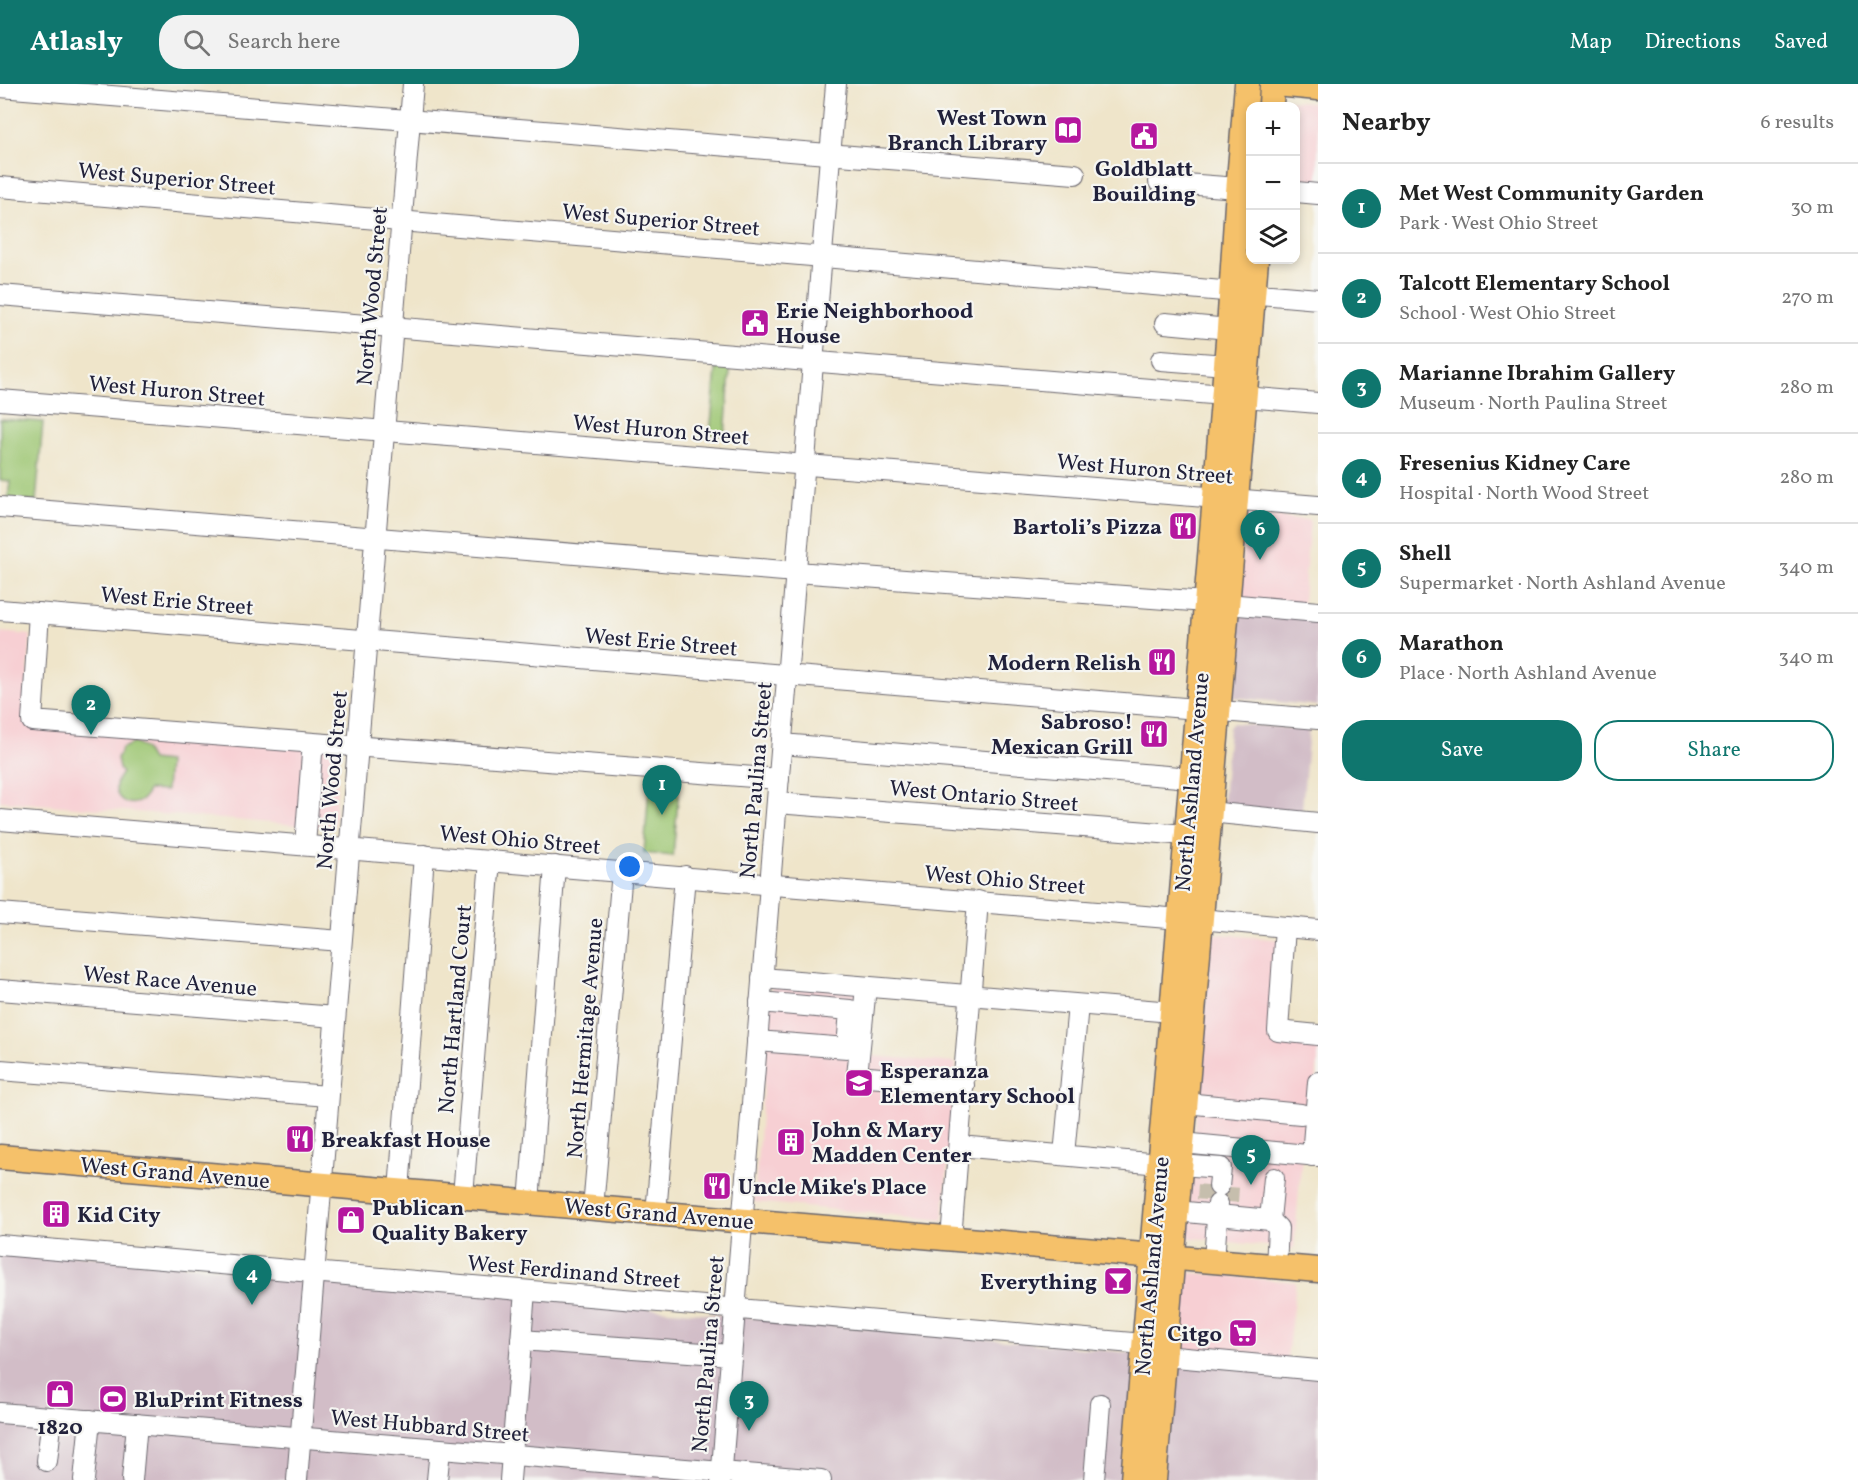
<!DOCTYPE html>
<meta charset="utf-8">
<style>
body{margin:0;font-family:Vollkorn,serif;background:#f2f2f2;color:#222}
.controls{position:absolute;right:18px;top:18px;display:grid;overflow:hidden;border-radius:12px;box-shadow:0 3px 9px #0003}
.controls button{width:54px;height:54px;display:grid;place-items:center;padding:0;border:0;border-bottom:2px solid #e0e0e0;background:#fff;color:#222;font:30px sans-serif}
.you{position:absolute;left:630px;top:783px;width:21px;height:21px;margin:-15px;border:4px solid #fff;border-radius:50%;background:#1a73e8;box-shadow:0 0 0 9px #1a73e833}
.badge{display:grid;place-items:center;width:39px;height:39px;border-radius:50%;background:#0f766e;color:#fff;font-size:20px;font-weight:700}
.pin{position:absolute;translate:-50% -50px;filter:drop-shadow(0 2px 3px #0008)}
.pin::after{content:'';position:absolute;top:32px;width:21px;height:18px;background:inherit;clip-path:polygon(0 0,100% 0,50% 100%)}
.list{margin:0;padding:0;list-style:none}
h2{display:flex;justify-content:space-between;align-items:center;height:78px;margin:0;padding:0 24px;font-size:26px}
h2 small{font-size:20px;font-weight:400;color:#767676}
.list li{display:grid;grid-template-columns:39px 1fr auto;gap:18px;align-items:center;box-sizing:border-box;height:90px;padding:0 24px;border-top:2px solid #e0e0e0}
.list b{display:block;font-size:22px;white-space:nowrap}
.list p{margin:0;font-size:20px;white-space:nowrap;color:#767676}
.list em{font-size:20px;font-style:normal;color:#767676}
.actions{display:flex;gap:12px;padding:18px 24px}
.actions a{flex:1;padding:14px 0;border:2px solid #0f766e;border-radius:24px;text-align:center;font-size:21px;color:#0f766e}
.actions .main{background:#0f766e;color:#fff}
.icon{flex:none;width:33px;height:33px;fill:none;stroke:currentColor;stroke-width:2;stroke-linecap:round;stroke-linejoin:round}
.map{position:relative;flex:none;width:1318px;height:1396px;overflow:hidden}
header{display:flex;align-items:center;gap:36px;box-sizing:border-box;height:84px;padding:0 30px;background:#0f766e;color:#fff}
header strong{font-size:28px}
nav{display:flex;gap:33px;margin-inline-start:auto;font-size:21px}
.search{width:420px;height:54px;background:#f2f2f2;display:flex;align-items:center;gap:15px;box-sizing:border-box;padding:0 21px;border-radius:24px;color:#767676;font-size:22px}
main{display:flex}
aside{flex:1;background:#fff}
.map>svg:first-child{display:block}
.built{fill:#f7cfd3}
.industrial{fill:#d2bdc7}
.green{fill:#9dc672;stroke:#607456;stroke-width:1.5}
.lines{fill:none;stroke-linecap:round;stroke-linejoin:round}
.minor-tunnel{stroke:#c6bead;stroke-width:20;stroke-dasharray:20 10;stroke-linecap:butt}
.minor-casing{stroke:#6a666d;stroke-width:22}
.major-casing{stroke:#6a666d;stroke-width:27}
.minor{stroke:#fff;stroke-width:20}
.major{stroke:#f5c16b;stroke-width:24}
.labels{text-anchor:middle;stroke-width:4.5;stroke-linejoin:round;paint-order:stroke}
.poi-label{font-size:22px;font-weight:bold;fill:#22223b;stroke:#f6f6f2;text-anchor:start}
.street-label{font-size:22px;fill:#22223b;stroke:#f6f6f2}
</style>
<header>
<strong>Atlasly</strong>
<div class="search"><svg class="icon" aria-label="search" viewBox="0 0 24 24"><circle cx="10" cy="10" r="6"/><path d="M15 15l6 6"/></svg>Search here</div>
<nav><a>Map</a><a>Directions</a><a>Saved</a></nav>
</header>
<main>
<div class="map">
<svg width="1318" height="1396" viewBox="0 0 1318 1396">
<rect width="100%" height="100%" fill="#f6f6f2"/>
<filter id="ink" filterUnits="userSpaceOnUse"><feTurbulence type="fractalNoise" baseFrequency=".0167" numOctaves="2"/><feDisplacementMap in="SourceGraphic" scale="12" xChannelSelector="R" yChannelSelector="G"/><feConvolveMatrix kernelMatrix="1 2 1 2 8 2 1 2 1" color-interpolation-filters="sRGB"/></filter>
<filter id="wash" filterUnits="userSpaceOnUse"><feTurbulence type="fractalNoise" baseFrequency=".008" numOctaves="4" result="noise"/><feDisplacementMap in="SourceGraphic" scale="24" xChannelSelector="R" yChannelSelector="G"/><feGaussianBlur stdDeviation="1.35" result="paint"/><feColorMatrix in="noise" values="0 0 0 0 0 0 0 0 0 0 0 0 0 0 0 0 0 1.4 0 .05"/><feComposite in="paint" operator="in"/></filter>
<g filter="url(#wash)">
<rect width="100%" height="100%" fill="#efe5ca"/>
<g class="built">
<path d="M1288,16L1318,19V112L1296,110V22H1283V19Z"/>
<path d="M1249,430L1310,436L1302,528L1238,522L1246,433Z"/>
<path d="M0,548L31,551L24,638L340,664L334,744L0,717Z"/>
<path d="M1217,850L1283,856L1275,948L1318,953V975L1310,1070L1302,1071L1294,1165L1186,1153L1211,853Z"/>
<path d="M772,895L866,903L860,971L956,979L943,1136L754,1118Z"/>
<path d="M1182,1188L1296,1198L1286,1283L1176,1273Z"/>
</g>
<g class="industrial">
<path d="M1238,522L1318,530V622L1232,613Z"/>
<path d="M1233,639L1309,646L1301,736L1222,728L1229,643Z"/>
<path d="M0,1164L1318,1286V1396H0Z"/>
</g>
<g class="green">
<path d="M717,275L731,276L725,351L710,350Z"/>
<path d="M0,335L43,338L36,418L8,415L10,397L0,396Z"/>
<path d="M134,659L144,664L151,676L168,678L166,707L148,706C140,733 101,715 122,689L119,685L117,674L122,664Z"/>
<path d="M650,690L680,693L673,772L644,769Z"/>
</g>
</g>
<g filter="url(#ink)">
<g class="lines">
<g class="minor-tunnel">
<path d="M1207,1116L1208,1101"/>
<path d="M1228,1118L1229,1103"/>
</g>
<g class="minor-casing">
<g id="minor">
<path d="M0,3L1075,90"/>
<path d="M1159,98L1238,104"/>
<path d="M0,103L1318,215"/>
<path d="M1296,108L1318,110"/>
<path d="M0,211L1224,311"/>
<path d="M1165,239L1229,245"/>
<path d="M1161,276L1226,281"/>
<path d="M1244,313L1318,319"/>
<path d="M0,316L1318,422"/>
<path d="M0,423L796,488L1206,518"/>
<path d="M1227,520L1318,528"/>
<path d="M0,526L1318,635"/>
<path d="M39,529L32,637L779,695"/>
<path d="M782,660L1191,694"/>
<path d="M777,719L1186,751"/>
<path d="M1209,728L1318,739"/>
<path d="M0,736L1180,835"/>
<path d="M305,761L312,670"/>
<path d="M0,829L341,857"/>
<path d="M1200,835L1318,846"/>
<path d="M1285,843L1278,947L1318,951"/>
<path d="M762,894L1172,928"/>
<path d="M866,903L857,992L964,1001"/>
<path d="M0,906L335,933"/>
<path d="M757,957L847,964L850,926L760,918"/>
<path d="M0,986L328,1012"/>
<path d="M1185,1019L1301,1030"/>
<path d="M1182,1059L1318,1072"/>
<path d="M959,1062L1160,1080"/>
<path d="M1064,1071L1078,921"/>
<path d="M1312,1072L1318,998"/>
<path d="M1180,1081L1221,1084L1219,1102"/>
<path d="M399,1107L424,771"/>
<path d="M463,1112L490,776"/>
<path d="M529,1118L555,782"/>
<path d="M593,1124L622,787"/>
<path d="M1176,1127L1270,1136L1278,1144L1276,1183"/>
<path d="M656,1129L685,792"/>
<path d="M1270,1136L1274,1094"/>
<path d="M951,1155L978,817"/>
<path d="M0,1161L1144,1260"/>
<path d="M1214,1177L1218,1120"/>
<path d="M521,1256L731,1271"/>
<path d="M1164,1272L1318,1286"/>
<path d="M0,1329L821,1396"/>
<path d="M47,1377L52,1333"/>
<path d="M84,1396L90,1336"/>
<path d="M132,1396L137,1340"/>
<path d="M297,1396L413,0"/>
<path d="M437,1396L440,1366"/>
<path d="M510,1396L525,1207"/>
<path d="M721,1396L836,0"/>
<path d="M1094,1396L1100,1320"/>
</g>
</g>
<g class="major-casing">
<g id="major">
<path d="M1276,0L1318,4"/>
<path d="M1271,22L1272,0"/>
<path d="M0,1073L1318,1186"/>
<path d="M1133,1396L1229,245L1237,120L1247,0"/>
<path d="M1154,1396L1256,176"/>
</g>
</g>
<use href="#minor" class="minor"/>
<use href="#major" class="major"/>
</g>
</g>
<defs>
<g id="library-square" transform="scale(1.5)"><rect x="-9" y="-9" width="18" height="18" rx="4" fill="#b5179e" stroke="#f6f6f2"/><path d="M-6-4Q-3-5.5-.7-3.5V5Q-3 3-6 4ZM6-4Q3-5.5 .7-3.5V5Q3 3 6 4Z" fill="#fff"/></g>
<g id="civic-square" transform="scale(1.5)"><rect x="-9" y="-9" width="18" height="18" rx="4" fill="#b5179e" stroke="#f6f6f2"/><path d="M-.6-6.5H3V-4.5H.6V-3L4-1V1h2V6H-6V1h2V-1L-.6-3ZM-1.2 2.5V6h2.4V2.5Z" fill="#fff"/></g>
<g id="restaurant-square" transform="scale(1.5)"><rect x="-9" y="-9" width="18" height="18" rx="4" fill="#b5179e" stroke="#f6f6f2"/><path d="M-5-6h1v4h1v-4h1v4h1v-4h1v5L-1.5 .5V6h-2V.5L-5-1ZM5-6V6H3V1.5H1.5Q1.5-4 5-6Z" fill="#fff"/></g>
<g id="school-square" transform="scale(1.5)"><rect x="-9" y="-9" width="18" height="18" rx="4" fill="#b5179e" stroke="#f6f6f2"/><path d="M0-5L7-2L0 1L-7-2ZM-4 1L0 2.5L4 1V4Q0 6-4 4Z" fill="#fff"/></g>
<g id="building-square" transform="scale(1.5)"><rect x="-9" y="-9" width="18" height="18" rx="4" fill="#b5179e" stroke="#f6f6f2"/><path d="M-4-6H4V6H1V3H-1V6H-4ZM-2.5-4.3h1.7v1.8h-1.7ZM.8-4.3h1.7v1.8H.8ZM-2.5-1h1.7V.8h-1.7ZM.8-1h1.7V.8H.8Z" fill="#fff"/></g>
<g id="shop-square" transform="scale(1.5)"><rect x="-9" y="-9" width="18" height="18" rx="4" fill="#b5179e" stroke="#f6f6f2"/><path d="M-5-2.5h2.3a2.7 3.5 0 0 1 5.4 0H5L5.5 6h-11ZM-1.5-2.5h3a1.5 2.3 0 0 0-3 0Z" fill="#fff"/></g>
<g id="bar-square" transform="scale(1.5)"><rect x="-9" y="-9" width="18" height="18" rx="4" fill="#b5179e" stroke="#f6f6f2"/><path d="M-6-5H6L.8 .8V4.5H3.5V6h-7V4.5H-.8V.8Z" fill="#fff"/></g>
<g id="supermarket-square" transform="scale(1.5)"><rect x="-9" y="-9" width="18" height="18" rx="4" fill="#b5179e" stroke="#f6f6f2"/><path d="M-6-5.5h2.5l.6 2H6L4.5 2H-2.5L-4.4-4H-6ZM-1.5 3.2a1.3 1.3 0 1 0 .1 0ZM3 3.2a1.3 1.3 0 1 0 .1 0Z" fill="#fff"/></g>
<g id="stadium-square" transform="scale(1.5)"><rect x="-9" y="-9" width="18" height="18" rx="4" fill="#b5179e" stroke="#f6f6f2"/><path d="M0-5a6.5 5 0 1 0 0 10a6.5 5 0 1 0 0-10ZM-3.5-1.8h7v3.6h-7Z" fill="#fff"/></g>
</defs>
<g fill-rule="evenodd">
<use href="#library-square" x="1068" y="46"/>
<use href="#civic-square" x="1144" y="52"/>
<use href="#civic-square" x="755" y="239"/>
<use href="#restaurant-square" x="1183" y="442"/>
<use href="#restaurant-square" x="1162" y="578"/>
<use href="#restaurant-square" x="1154" y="650"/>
<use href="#school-square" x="859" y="999"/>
<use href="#restaurant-square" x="300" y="1055"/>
<use href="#building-square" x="791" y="1058"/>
<use href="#restaurant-square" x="717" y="1102"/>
<use href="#building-square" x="56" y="1130"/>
<use href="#shop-square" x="351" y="1136"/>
<use href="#bar-square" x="1118" y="1197"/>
<use href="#supermarket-square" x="1243" y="1249"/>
<use href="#shop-square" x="60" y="1310"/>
<use href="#stadium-square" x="113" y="1315"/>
</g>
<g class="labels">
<g class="poi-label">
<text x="1047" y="41" text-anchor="end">West Town<tspan x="1047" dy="25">Branch Library</tspan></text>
<text x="1144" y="92" text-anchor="middle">Goldblatt<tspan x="1144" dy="25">Bouilding</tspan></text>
<text x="776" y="234">Erie Neighborhood<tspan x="776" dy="25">House</tspan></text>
<text x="1162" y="450" text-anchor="end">Bartoli’s Pizza</text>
<text x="1141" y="586" text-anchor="end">Modern Relish</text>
<text x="1133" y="645" text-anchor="end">Sabroso!<tspan x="1133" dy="25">Mexican Grill</tspan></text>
<text x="880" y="994">Esperanza<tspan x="880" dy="25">Elementary School</tspan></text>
<text x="812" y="1053">John &amp; Mary<tspan x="812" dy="25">Madden Center</tspan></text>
<text x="321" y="1063">Breakfast House</text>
<text x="738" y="1110">Uncle Mike's Place</text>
<text x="372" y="1131">Publican<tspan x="372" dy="25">Quality Bakery</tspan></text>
<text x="77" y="1138">Kid City</text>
<text x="1097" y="1205" text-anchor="end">Everything</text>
<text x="1222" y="1257" text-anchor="end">Citgo</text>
<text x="134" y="1323">BluPrint Fitness</text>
<text x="60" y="1350" text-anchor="middle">1820</text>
</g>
<g class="street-label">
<text transform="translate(177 94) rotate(5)" y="8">West Superior Street</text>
<text transform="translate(661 135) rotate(5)" y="8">West Superior Street</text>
<text transform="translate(371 212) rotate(-85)" y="8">North Wood Street</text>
<text transform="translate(177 306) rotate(5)" y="8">West Huron Street</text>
<text transform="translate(661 345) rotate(5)" y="8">West Huron Street</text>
<text transform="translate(1145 384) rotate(5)" y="8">West Huron Street</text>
<text transform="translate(177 516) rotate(5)" y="8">West Erie Street</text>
<text transform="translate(661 557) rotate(5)" y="8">West Erie Street</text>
<text transform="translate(331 696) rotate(-85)" y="8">North Wood Street</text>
<text transform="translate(755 696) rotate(-85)" y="8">North Paulina Street</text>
<text transform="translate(1191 698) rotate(-85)" y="8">North Ashland Avenue</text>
<text transform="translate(984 711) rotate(5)" y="8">West Ontario Street</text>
<text transform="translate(520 755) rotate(5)" y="8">West Ohio Street</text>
<text transform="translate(1005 795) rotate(5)" y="8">West Ohio Street</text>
<text transform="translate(170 896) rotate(5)" y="8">West Race Avenue</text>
<text transform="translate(454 925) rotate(-85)" y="8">North Hartland Court</text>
<text transform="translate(584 954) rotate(-85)" y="8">North Hermitage Avenue</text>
<text transform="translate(175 1088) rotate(5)" y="8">West Grand Avenue</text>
<text transform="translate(659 1129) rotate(5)" y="8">West Grand Avenue</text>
<text transform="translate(1151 1182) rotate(-85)" y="8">North Ashland Avenue</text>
<text transform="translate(574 1187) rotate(5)" y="8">West Ferdinand Street</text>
<text transform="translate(707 1270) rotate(-85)" y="8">North Paulina Street</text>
<text transform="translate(430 1341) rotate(5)" y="8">West Hubbard Street</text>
</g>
</g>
</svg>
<div class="controls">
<button>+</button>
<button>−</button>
<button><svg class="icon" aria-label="layers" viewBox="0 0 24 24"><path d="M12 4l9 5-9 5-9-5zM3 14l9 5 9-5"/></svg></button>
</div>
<div class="you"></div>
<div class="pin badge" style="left:662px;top:731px">1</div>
<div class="pin badge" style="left:91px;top:651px">2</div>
<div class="pin badge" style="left:749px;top:1347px">3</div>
<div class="pin badge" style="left:252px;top:1221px">4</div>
<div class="pin badge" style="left:1251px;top:1101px">5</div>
<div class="pin badge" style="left:1260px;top:476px">6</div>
</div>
<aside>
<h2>Nearby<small>6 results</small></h2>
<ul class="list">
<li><span class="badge">1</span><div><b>Met West Community Garden</b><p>Park · West Ohio Street</p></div><em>30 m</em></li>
<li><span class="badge">2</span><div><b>Talcott Elementary School</b><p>School · West Ohio Street</p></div><em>270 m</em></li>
<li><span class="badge">3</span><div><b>Marianne Ibrahim Gallery</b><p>Museum · North Paulina Street</p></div><em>280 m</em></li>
<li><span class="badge">4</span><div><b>Fresenius Kidney Care</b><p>Hospital · North Wood Street</p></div><em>280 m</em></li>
<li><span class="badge">5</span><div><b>Shell</b><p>Supermarket · North Ashland Avenue</p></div><em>340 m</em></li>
<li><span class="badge">6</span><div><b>Marathon</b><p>Place · North Ashland Avenue</p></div><em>340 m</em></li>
</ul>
<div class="actions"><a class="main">Save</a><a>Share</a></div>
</aside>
</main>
